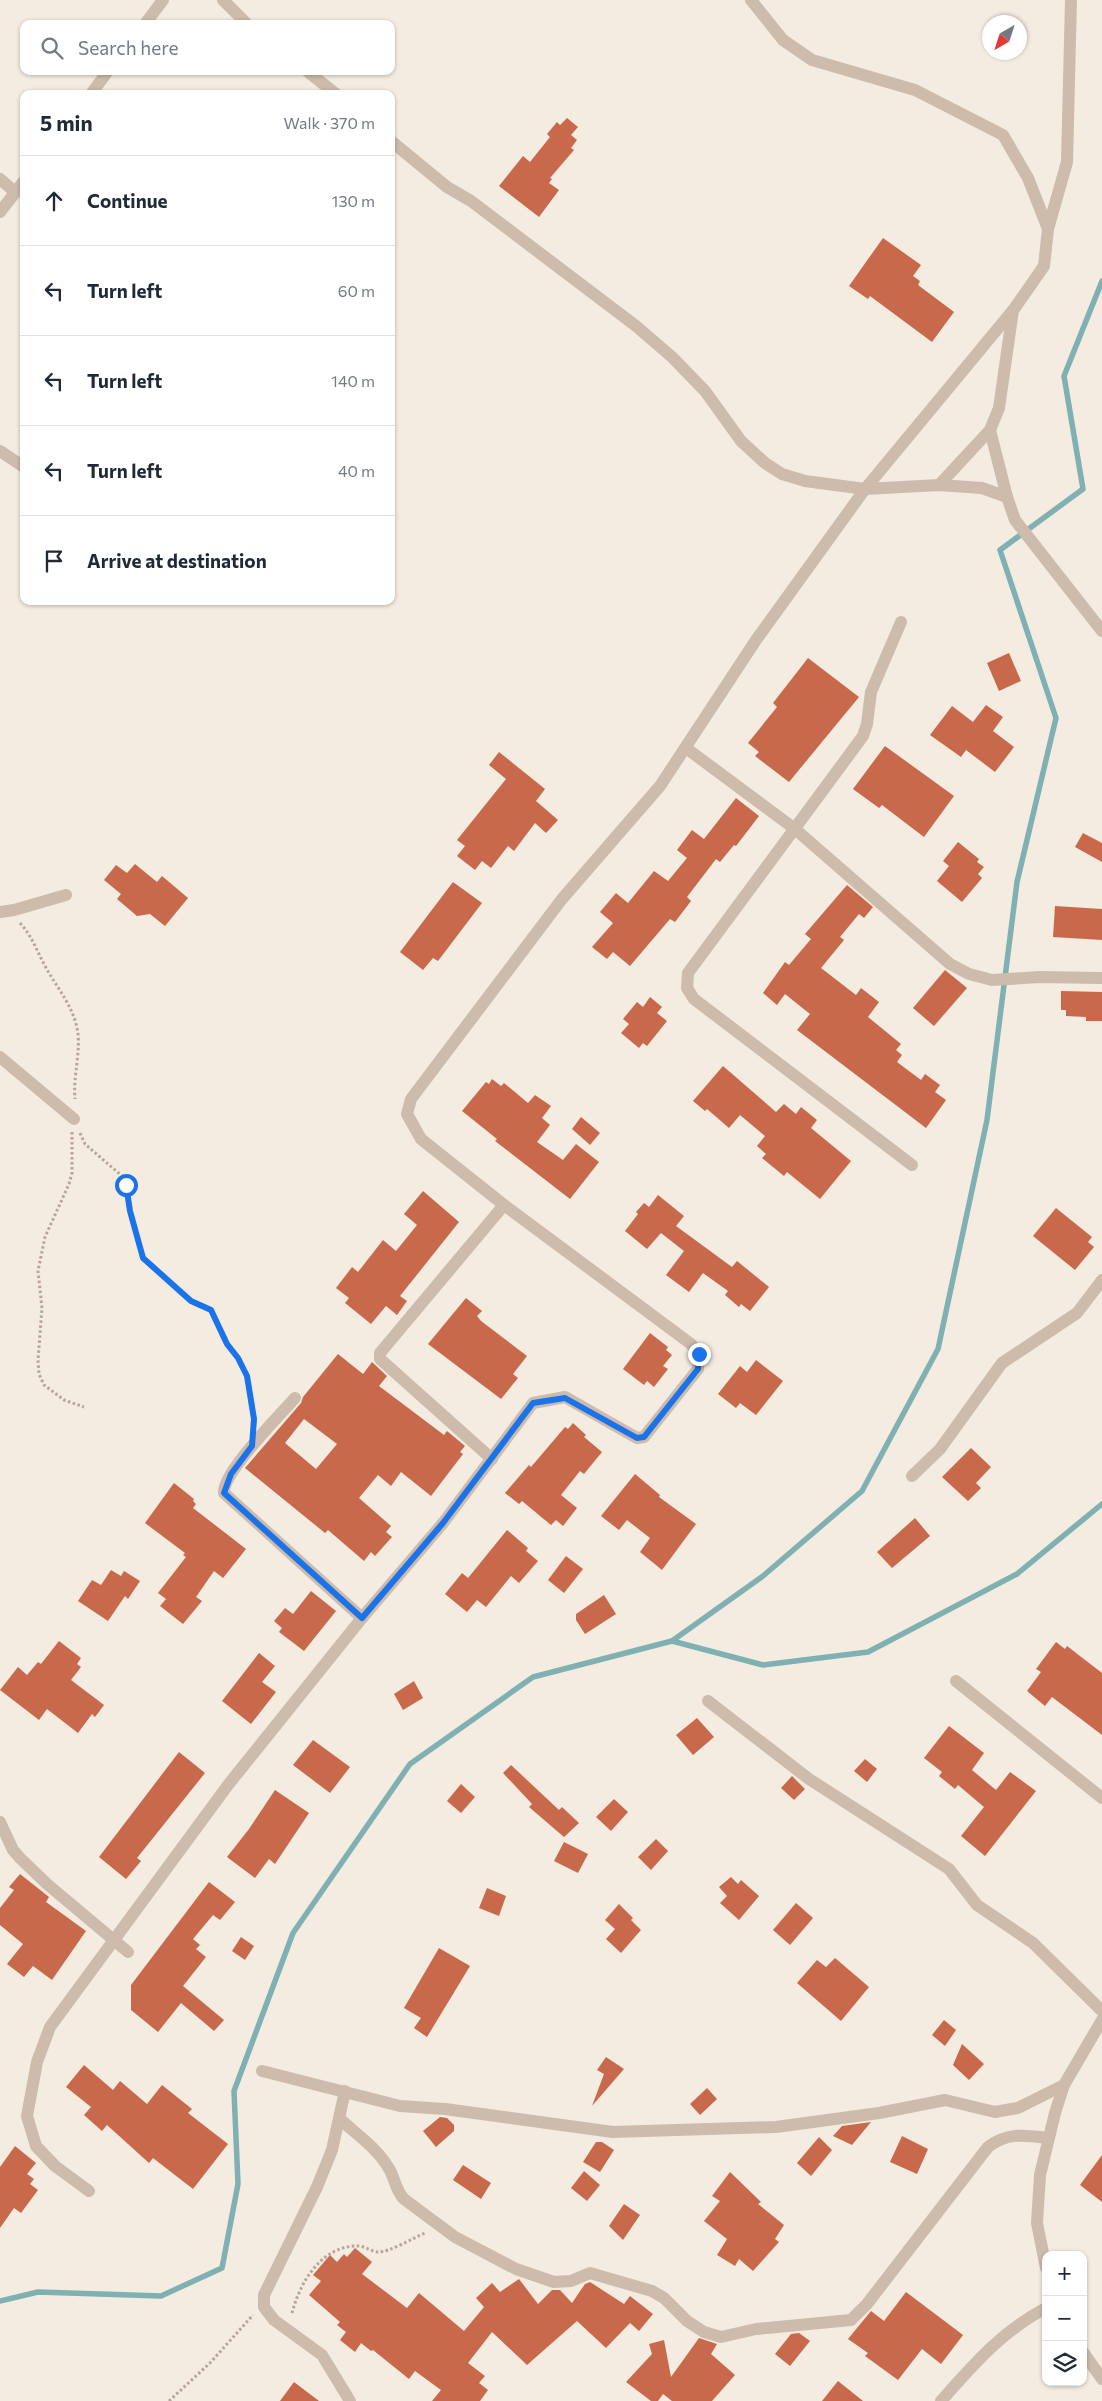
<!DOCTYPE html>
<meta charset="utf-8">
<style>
body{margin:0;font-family:Commissioner,sans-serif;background:#f6f6f7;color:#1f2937}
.controls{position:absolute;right:15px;bottom:15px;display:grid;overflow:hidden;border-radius:10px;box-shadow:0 1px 4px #0004}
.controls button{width:45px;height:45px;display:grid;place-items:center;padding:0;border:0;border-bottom:1px solid #e0e1e3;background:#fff;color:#1f2937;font:25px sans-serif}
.compass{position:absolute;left:982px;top:15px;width:45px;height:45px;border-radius:50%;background:#fff;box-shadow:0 1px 4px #0004;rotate:219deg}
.stop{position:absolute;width:15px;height:15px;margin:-11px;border:4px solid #1a73e8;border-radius:50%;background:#fff}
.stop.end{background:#1a73e8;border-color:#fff;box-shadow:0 1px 5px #0008}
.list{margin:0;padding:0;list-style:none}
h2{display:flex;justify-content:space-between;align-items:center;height:65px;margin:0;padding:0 20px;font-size:21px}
h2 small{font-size:16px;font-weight:400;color:#747a83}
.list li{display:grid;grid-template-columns:32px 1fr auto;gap:15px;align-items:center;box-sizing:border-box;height:90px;padding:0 20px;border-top:1px solid #e0e1e3}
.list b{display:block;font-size:19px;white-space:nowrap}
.list em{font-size:16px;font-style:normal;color:#747a83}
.icon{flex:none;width:28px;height:28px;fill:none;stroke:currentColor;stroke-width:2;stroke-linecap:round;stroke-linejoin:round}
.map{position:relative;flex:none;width:1102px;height:2401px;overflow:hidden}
.search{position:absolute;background:#fff;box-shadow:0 1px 4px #0004;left:20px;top:20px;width:375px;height:55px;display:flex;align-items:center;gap:12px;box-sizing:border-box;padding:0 18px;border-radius:10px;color:#747a83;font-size:19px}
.panel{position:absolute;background:#fff;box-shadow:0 1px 4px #0004;left:20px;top:90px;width:375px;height:515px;border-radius:10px}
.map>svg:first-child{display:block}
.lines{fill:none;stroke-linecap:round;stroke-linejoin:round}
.stream{stroke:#7fb0b2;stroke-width:5.5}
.building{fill:#c8694b;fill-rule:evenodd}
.path{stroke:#b9a596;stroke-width:3;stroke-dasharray:2.5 2.5;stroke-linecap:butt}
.minor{stroke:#cdbbac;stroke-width:12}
.route{stroke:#1a73e8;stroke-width:6}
</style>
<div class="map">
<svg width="1102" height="2401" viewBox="0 0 1102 2401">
<rect width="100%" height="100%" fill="#f4ebe1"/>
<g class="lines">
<g class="stream">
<path d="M672,1641L763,1665L868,1652L1017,1574L1102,1504"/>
<path d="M0,2301L38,2292L161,2296L222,2268L238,2184L234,2091L293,1933L410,1764L533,1677L672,1641L763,1576L862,1491L938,1349L987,1120L1017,882L1056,718L1000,550L1083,489L1064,376L1102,281"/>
</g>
</g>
<g class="building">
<path d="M567,118L578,127L571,135L577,140L571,148L574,150L550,178L552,179L549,183L559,190L539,217L499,186L523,156L530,162L550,137L547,134L557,122L560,125Z"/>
<path d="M883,238L921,265L913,276L920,281L918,285L954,312L932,342L870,296L868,299L849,286Z"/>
<path d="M1009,653L1021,681L999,691L987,663Z"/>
<path d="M808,658L859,697L789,782L755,756L759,752L748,743L777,707L773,703Z"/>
<path d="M986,705L1003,717L993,731L1014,747L995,772L966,750L961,757L930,735L952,706L973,722Z"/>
<path d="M885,746L954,796L924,837L882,805L879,808L853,789Z"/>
<path d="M499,752L545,789L536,801L558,820L546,833L535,823L514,851L508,846L491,868L482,861L475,870L457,856L465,846L457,840L506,779L489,765Z"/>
<path d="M736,798L759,816L736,846L734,845L720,862L716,859L687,897L691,901L675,922L670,919L630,966L613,952L607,959L592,947L613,923L600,912L616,893L628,903L654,871L668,881L687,858L677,850L692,830L704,839Z"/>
<path d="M1083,833L1102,843V862L1075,847Z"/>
<path d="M958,842L979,859L977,862L984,867L978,874L982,878L962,902L937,881L949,866L943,861Z"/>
<path d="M135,864L157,882L162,876L188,898L165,926L150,914L137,916L117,899L121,894L104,880L116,865L127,873Z"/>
<path d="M453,882L482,903L438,961L433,958L423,970L400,952Z"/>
<path d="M847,885L873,907L864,918L859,914L840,937L844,940L821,968L856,995L861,988L879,1002L868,1017L901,1044L896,1050L902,1055L897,1062L921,1080L925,1074L940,1085L935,1092L946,1100L926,1128L797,1030L810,1014L785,994L777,1005L763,993L785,962L789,965L811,939L805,934Z"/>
<path d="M1055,906L1102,909V940L1053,937Z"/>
<path d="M945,970L967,988L934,1026L913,1008Z"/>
<path d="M1061,991L1102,992V1021H1086V1017L1066,1016V1010H1061Z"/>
<path d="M650,997L662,1007L657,1013L667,1021L647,1046L643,1043L639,1048L621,1033L629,1024L623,1019L637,1002L643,1007Z"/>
<path d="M723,1066L776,1112L784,1104L796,1114L801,1107L817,1120L811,1128L851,1161L820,1199L787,1172L784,1176L762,1158L766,1154L757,1146L765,1136L740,1115L729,1128L707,1109L705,1111L693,1101Z"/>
<path d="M492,1079L501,1086L504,1083L528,1103L535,1095L551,1106L542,1118L550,1125L537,1142L563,1160L576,1144L599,1162L570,1199L495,1141L497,1139L462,1111L486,1082L489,1084Z"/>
<path d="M581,1117L600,1133L590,1145L572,1129Z"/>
<path d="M423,1191L459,1222L400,1296L407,1301L397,1315L386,1306L371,1324L345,1303L349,1298L336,1288L352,1267L358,1272L383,1240L396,1251L417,1225L404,1214Z"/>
<path d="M658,1195L684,1216L676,1226L732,1267L737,1261L769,1287L750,1311L741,1304L739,1307L725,1295L728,1291L703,1273L689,1292L666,1275L684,1251L661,1233L647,1249L625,1231L638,1214L636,1212L644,1203L649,1207Z"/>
<path d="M1056,1208L1092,1237L1088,1242L1094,1247L1075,1270L1033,1236Z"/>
<path d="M466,1298L482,1311L477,1316L481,1321L527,1356L513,1374L518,1378L501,1399L428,1344Z"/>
<path d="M650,1333L668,1347L666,1350L672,1355L663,1366L668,1369L654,1387L647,1381L644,1385L623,1369Z"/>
<path d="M338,1354L363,1374L372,1362L387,1376L379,1386L444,1435L447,1431L465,1446L460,1452L463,1454L431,1496L401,1472L391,1486L378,1475L359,1498L391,1526L386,1532L392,1537L375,1556L371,1552L364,1561L328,1530L325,1533L245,1468L301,1403L303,1397ZM304,1419L337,1444L316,1469L285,1443Z"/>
<path d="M756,1360L783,1381L756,1415L740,1403L736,1408L718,1394L740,1366L747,1372Z"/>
<path d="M573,1423L586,1435L584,1437L602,1452L584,1474L580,1471L561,1495L577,1508L563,1526L556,1520L551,1525L522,1501L519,1504L505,1493L529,1465L531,1467L565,1427L568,1429Z"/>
<path d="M971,1448L991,1467L976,1483L981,1488L968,1501L942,1477Z"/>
<path d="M635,1474L660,1495L659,1497L696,1524L662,1570L640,1552L650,1538L627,1520L619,1530L601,1516Z"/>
<path d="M174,1483L194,1499L193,1501L196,1504L193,1508L246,1549L223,1578L214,1571L196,1597L202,1601L183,1624L160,1606L166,1599L158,1593L186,1557L183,1555L185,1553L145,1523Z"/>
<path d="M915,1518L930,1536L892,1568L877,1552Z"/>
<path d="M507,1530L528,1548L526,1551L538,1561L519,1583L511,1576L486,1607L477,1600L467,1612L445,1594L462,1573L468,1578Z"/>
<path d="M566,1556L583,1569L564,1593L548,1580Z"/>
<path d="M111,1570L121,1576L124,1571L140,1581L128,1599L125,1596L108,1621L78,1601L92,1580L101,1585Z"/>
<path d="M311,1591L336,1611L304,1651L279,1632L282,1628L274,1621L285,1608L293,1614Z"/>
<path d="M604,1595L616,1614L585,1634L576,1620V1614Z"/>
<path d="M59,1641L81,1658L77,1664L81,1667L71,1680L104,1705L95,1717L92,1714L78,1733L47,1709L39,1720L0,1690L18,1667L27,1675L38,1662L41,1664Z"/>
<path d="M1056,1642L1065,1649L1067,1646L1102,1673V1735L1052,1697L1045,1706L1027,1691L1041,1672L1036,1669Z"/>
<path d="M259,1653L275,1666L262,1682L276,1692L251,1724L222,1701Z"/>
<path d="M414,1681L423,1698L403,1710L394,1694Z"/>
<path d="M697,1718L714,1737L693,1755L676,1735Z"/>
<path d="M949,1726L984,1753L972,1770L996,1790L1010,1772L1036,1791L985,1856L961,1836L984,1807L958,1785L955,1789L939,1776L942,1772L924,1758Z"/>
<path d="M313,1740L350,1767L330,1793L293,1765Z"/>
<path d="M179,1752L205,1773L137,1858L141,1861L126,1879L99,1857Z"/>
<path d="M865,1759L877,1769L867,1782L854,1771Z"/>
<path d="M511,1765L559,1810L562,1807L579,1823L564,1837L529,1807L532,1804L503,1773Z"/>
<path d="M792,1776L805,1789L794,1800L781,1788Z"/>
<path d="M461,1784L475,1797L461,1813L447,1801Z"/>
<path d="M275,1790L309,1813L275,1864L269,1859L255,1878L227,1857L249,1829Z"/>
<path d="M614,1799L628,1812L611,1831L596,1817Z"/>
<path d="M656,1839L668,1851L651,1870L638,1857Z"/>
<path d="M564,1842L588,1854L578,1873L554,1861Z"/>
<path d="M20,1874L49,1897L46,1902L86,1931L52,1980L33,1966L24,1977L7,1964L23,1944L0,1925V1908L14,1890L9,1887Z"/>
<path d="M731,1877L738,1884L741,1880L759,1896L739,1920L720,1903L727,1896L719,1887Z"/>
<path d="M209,1882L235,1902L220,1920L213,1915L193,1939L200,1945L196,1949L206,1957L183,1986L224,2020L214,2031L181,2003L158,2032L131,2010V1985Z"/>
<path d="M487,1888L506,1896L499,1916L479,1908Z"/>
<path d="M796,1903L813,1918L790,1945L773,1930Z"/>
<path d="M619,1904L633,1918L631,1920L641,1930L621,1953L606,1939L615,1929L605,1920Z"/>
<path d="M241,1937L254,1946L245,1960L232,1951Z"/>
<path d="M439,1948L470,1966L427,2037L414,2028L421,2018L404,2008Z"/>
<path d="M835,1958L869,1987L841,2021L797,1983L817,1960L826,1967Z"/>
<path d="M944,2020L956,2030L945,2046L932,2035Z"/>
<path d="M962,2044L984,2064L969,2080L953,2065Z"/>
<path d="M606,2057L624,2069L592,2106L604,2074L597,2070Z"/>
<path d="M84,2065L113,2090L120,2081L147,2104L162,2085L192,2109L188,2113L228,2144L193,2189L153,2158L149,2163L107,2125L102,2131L84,2115L91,2107L66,2087Z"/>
<path d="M707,2088L717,2099L700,2115L690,2104Z"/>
<path d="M440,2117L447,2118L454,2125V2131L436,2147L423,2131Z"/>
<path d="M871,2122L852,2145L833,2136L842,2126Z"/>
<path d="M902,2136L928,2149L917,2174L890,2162Z"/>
<path d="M819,2137L832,2150L811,2176L797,2163Z"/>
<path d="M596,2142H602L614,2150L600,2172L583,2162Z"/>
<path d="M15,2146L36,2163L27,2174L34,2179L30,2184L38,2190L21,2213L14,2208L0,2228V2167Z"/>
<path d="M1102,2155V2202L1080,2185Z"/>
<path d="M463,2165L491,2183L481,2199L453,2180Z"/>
<path d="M584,2171L600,2185L587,2201L571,2188Z"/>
<path d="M730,2172L761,2202L758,2204L784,2225L775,2239L779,2242L753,2271L739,2259L735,2266L717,2255L727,2239L704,2221L720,2201L712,2196Z"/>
<path d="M624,2204L640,2215L623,2240L609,2226Z"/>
<path d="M355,2248L372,2262L362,2274L407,2308L419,2293L464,2331L484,2307L476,2298L492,2283L500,2292L519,2279L538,2304L552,2290H560L572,2303L585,2284L590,2282L624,2304L630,2296L653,2314L639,2331L630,2323L606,2348L577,2321L527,2365L492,2332L468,2363L485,2376L479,2383L488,2390L480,2401H432L441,2390L415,2371L409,2379L373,2350L371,2351L361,2343L355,2352L340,2340L346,2332L337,2325L340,2322L309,2295L321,2281L313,2275L330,2255L337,2262L344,2254L347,2257Z"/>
<path d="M906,2292L963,2335L941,2364L922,2349L898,2380L865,2356L868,2353L848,2339L871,2311L884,2321Z"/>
<path d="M799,2333L810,2341L790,2366L775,2354L791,2334Z"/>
<path d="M699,2338L717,2344L711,2354L735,2375L712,2401H672L663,2394L658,2401H651L626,2382L652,2354L649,2344L664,2340L671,2377Z"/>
<path d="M838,2381L863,2401H822Z"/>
<path d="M294,2382L319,2401H280Z"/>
</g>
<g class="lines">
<g class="path">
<path d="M20,923C32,936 37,951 45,966C57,988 75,1008 78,1034C80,1056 73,1077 75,1099"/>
<path d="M72,1132V1173L69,1184L45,1237L38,1271L42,1308L38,1360L39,1374L44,1385L64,1400L84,1407"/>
<path d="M80,1133L85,1144L122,1176L126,1185L130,1211L143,1257L191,1301L211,1311L227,1344L244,1368L253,1403L254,1421"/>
<path d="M292,2313C300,2282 321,2247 356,2246C364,2245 371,2252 378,2252C390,2252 413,2238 425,2233"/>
<path d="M169,2401L210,2363L253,2315"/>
</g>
<g class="minor">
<path d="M223,0L247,24"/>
<path d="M751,0L783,40L812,60L915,90L1003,135L1028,178L1048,229"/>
<path d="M145,24L163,0"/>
<path d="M307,71L336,94"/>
<path d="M91,94L108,71"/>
<path d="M391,141L447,187L471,201L636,326L672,357L705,391L741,441L765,463L782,474L805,481L865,489L939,485L982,488L1007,497"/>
<path d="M0,179L15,192"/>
<path d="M0,212L24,181"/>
<path d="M990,430L1007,497L1015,520L1102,631"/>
<path d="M0,451L24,467"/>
<path d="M939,485L990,430L999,408L1013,310"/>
<path d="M901,622L871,692L867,724L863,736L688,973L687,988L694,999L912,1165"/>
<path d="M686,748L795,829L950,964L969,974L992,980L1040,977L1102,978"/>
<path d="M0,912L14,910L66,895"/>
<path d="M0,1057L74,1119"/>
<path d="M295,1398C280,1415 222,1473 224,1493L362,1618"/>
<path d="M492,1459L380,1359V1353L504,1205"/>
<path d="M912,1476L940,1449L1002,1363L1077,1313L1102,1280"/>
<path d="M956,1681L1102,1798"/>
<path d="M708,1701L809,1779L949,1869L977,1905L1033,1943L1102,2011"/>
<path d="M0,1822L13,1850L20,1858L47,1884L128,1952"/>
<path d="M262,2071L400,2106L445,2109L613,2132L776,2127L879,2113L945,2100L995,2112L1018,2108L1064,2085"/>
<path d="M345,2091L332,2150L317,2187L264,2295V2307L274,2320L322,2355L350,2401"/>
<path d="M340,2119C356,2134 377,2148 388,2167C395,2177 395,2190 404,2199L455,2237L516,2269L554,2282L571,2281L590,2273L652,2291L664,2298L687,2321L704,2332L721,2337L756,2329L851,2320L867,2304L988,2147C1008,2132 1024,2135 1048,2138"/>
<path d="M89,2191L55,2166L36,2146L27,2116L37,2062L50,2027L228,1785L362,1618L443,1523L533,1403L565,1397L637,1438L644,1437L698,1369L699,1354L691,1344L504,1205L421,1139L407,1114L411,1099L562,899L660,786L756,640L865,489L1014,309L1044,266L1048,229L1067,162L1071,0"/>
<path d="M1046,2268L1037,2223L1040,2175L1055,2113L1064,2085L1102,2020"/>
<path d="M1083,2352L1102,2379"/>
<path d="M941,2401C973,2365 1002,2331 1046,2308"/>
</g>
</g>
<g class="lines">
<path class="route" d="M126,1185L130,1211L143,1258L191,1301L211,1310L227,1344L238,1358L247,1376L254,1419L252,1446L231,1474L224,1493L362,1618L443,1523L533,1403L565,1398L637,1438L644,1437L698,1369L699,1354"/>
</g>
</svg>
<div class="controls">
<button>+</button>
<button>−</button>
<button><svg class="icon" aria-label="layers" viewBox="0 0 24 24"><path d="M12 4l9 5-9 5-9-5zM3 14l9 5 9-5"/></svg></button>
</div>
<svg class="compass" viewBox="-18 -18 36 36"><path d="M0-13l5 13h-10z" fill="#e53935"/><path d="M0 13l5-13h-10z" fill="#747a83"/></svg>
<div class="stop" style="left:126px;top:1185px"></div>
<div class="stop end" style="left:699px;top:1354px"></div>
<div class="search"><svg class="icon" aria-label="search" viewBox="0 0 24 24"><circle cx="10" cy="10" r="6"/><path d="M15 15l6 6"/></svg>Search here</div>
<section class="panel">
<h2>5 min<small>Walk · 370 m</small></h2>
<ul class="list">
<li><svg class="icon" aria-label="ahead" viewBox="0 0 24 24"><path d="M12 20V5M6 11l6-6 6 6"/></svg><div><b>Continue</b></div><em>130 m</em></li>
<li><svg class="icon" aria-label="left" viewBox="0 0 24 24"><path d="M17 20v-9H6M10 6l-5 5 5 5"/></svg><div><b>Turn left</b></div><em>60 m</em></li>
<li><svg class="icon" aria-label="left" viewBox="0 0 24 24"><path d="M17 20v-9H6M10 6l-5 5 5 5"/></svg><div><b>Turn left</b></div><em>140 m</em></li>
<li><svg class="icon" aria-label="left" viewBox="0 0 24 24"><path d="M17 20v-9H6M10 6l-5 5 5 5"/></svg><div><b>Turn left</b></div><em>40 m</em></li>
<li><svg class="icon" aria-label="arrive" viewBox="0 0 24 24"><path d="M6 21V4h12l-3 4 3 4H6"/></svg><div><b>Arrive at destination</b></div></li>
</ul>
</section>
</div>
